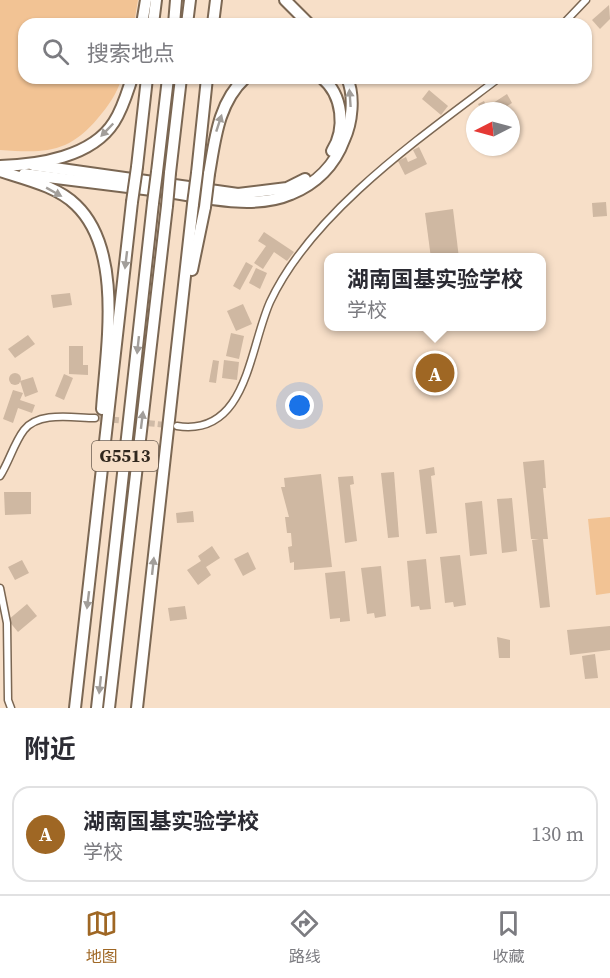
<!DOCTYPE html>
<html lang="zh">
<meta charset="utf-8">
<style>
body{margin:0;font-family:"Source Serif 4","Noto Sans SC",serif;background:#f7f7f7;color:#2b2b33}
.compass{position:absolute;left:466px;top:102px;width:54px;height:54px;border-radius:50%;background:#fff;box-shadow:0 2px 4px #0004;rotate:264deg}
.you{position:absolute;left:300px;top:406px;width:21px;height:21px;margin:-15px;border:4px solid #fff;border-radius:50%;background:#1a73e8;box-shadow:0 0 0 9px #1a73e833}
.badge{display:grid;place-items:center;width:39px;height:39px;border-radius:50%;background:#9f6724;color:#fff;font-size:20px;font-weight:700}
.pin{position:absolute;translate:-50% -50%;border:3px solid #fff;box-shadow:0 2px 6px #0006}
.popup{position:absolute;left:324px;top:253px;width:222px;height:78px;box-sizing:border-box;display:grid;place-content:center;border-radius:12px;background:#fff;filter:drop-shadow(0 2px 4px #0005);font-size:20px;white-space:nowrap;color:#7c7c81}
.popup b{font-size:22px;color:#2b2b33}
.popup::after{content:'';position:absolute;left:50%;top:100%;margin-left:-12px;border:12px solid transparent;border-top-color:#fff}
.list{margin:0;padding:0;list-style:none}
h2{display:flex;justify-content:space-between;align-items:center;height:78px;margin:0;padding:0 24px;font-size:26px}
h2 small{font-size:20px;font-weight:400;color:#7c7c81}
.list li{display:grid;grid-template-columns:39px 1fr auto;gap:18px;align-items:center;box-sizing:border-box;height:96px;margin:0 12px 12px;padding:0 12px;border:2px solid #e1e1e2;border-radius:18px}
.list b{display:block;font-size:22px;white-space:nowrap}
.list p{margin:0;font-size:20px;white-space:nowrap;color:#7c7c81}
.list em{font-size:20px;font-style:normal;color:#7c7c81}
.icon{flex:none;width:33px;height:33px;fill:none;stroke:currentColor;stroke-width:2;stroke-linecap:round;stroke-linejoin:round}
.map{position:relative;flex:none;width:610px;height:708px;overflow:hidden}
.search{position:absolute;background:#fff;box-shadow:0 2px 4px #0004;left:18px;right:18px;top:18px;height:66px;display:flex;align-items:center;gap:15px;box-sizing:border-box;padding:0 21px;border-radius:18px;color:#7c7c81;font-size:22px}
.sheet{height:186px;background:#fff}
nav{display:flex;justify-content:space-around;align-items:center;box-sizing:border-box;height:84px;border-top:2px solid #e1e1e2;background:#fff;font-size:16px;color:#7c7c81}
nav a{display:grid;justify-items:center;gap:3px}
nav .on{color:#9f6724}
.map>svg:first-child{display:block}
.green{fill:#f2c394}
.building{fill:#cfb8a2}
.lines{fill:none;stroke-linecap:round;stroke-linejoin:round}
.minor-tunnel{stroke:#cfbaa6;stroke-width:6;stroke-dasharray:6 3;stroke-linecap:butt}
.minor-casing{stroke:#7b6753;stroke-width:9}
.motorway-casing{stroke:#7b6753;stroke-width:14}
.minor{stroke:#fff;stroke-width:6}
.motorway{stroke:#fff;stroke-width:10}
.motorway-bridge-casing{stroke:#7b6753;stroke-width:14;stroke-linecap:butt}
.motorway-bridge{stroke:#fff;stroke-width:10}
.oneway{fill:#a29e9a}
.labels{text-anchor:middle;stroke-width:4.5;stroke-linejoin:round;paint-order:stroke}
.shield{fill:#f7dfc8;stroke:#6c5e51;stroke-width:1.5}
.shield-label{font-size:18px;font-weight:bold;fill:#30271e}
</style>
<div class="map">
<svg width="610" height="708" viewBox="0 0 610 708">
<rect width="100%" height="100%" fill="#f7dfc8"/>
<g class="green">
<path d="M0,0H138L134,24H24V78H122C116,95 109,105 98,118C68,154 44,153 0,150Z"/>
<path d="M610,517V593L596,595L588,519Z"/>
</g>
<g class="building">
<path d="M609,5L610,19L600,29L592,20Z"/>
<path d="M429,90L448,106L441,115L422,99Z"/>
<path d="M507,94L512,103L499,111H482L478,104L484,101L487,107Z"/>
<path d="M419,147L427,164L405,175L398,161L406,157L408,162L417,158L413,150Z"/>
<path d="M606,202L607,216L593,217L592,203Z"/>
<path d="M453,209L459,258H431L425,213Z"/>
<path d="M264,232L294,252L287,261L274,252L263,269L254,263L266,246L258,241Z"/>
<path d="M246,262L253,266L240,290L233,286Z"/>
<path d="M256,268L267,273L260,289L249,283Z"/>
<path d="M70,293L72,305L53,308L51,295Z"/>
<path d="M243,304L252,324L236,331L227,311Z"/>
<path d="M231,333L244,336L239,359L226,356Z"/>
<path d="M28,335L35,344L15,358L8,349Z"/>
<path d="M69,346H83V365H88V375L69,374Z"/>
<path d="M213,360L219,361L216,383L209,382Z"/>
<path d="M224,360L239,362L237,380L222,378Z"/>
<circle cx="15" cy="379" r="6"/>
<path d="M64,374L73,378L64,400L55,396Z"/>
<path d="M33,377L38,392L25,397L20,381Z"/>
<path d="M13,390L23,393L20,400L35,405L32,413L18,408L13,423L3,419Z"/>
<path d="M544,460L546,488H543L548,539H543L550,607L540,608L532,540L539,539H531L523,462Z"/>
<path d="M434,467L435,475L431,476L437,533L426,534L419,470Z"/>
<path d="M394,472L399,537L388,538L381,473Z"/>
<path d="M321,474L332,567L294,570V562L290,563L288,547L292,546L291,533H287L285,517H289L281,487H285L284,478Z"/>
<path d="M353,476L354,484L350,485L357,541L345,543L338,477Z"/>
<path d="M4,492H31V514L5,515Z"/>
<path d="M512,498L517,551L502,553L497,499Z"/>
<path d="M482,501L487,554L470,556L465,503Z"/>
<path d="M193,511L194,522L177,523L176,513Z"/>
<path d="M212,546L220,558L206,567L211,575L198,585L187,570L201,561L198,556Z"/>
<path d="M248,552L256,569L243,576L234,559Z"/>
<path d="M460,555L466,605L454,607L453,602L445,603L440,557Z"/>
<path d="M426,559L431,609L420,610L419,606L411,607L407,561Z"/>
<path d="M22,560L29,573L15,580L8,567Z"/>
<path d="M381,566L386,616L375,618L374,613L367,614L361,568Z"/>
<path d="M345,571L350,621L340,622V618L330,619L325,573Z"/>
<path d="M27,604L37,616L18,632L8,620Z"/>
<path d="M185,606L187,619L170,621L168,608Z"/>
<path d="M610,626V650L570,655L567,630Z"/>
<path d="M497,637L510,640V658H499Z"/>
<path d="M595,654L598,678L585,679L582,656Z"/>
</g>
<g class="lines">
<path class="minor-tunnel" d="M95,418L177,426"/>
<g class="minor-casing">
<g id="minor">
<path d="M563,24L586,0"/>
<path d="M177,426C247,437 249,349 270,302C312,212 421,137 499,78"/>
<path d="M0,476C9,462 14,443 24,430C39,411 73,418 95,418"/>
<path d="M0,588L7,623L8,700L11,708"/>
</g>
</g>
<g class="motorway-casing">
<g id="motorway">
<path d="M285,0L309,24"/>
<path d="M142,24L146,0"/>
<path d="M153,24L156,0"/>
<path d="M174,24L176,0"/>
<path d="M187,24L190,0"/>
<path d="M213,24L216,0"/>
<path d="M322,78C343,95 346,129 332,151"/>
<path d="M33,165L238,194L287,188L305,179"/>
<path d="M0,166C38,165 92,157 114,122C123,108 127,93 132,78"/>
<path d="M137,167L147,78"/>
<path d="M0,171C24,179 57,186 76,205C124,251 106,349 102,409"/>
<path d="M157,172L168,78"/>
<path d="M170,173L181,78"/>
<path d="M197,173L207,78"/>
<path d="M24,174C69,180 115,185 160,191C201,196 252,211 291,194C316,184 335,165 344,140C352,123 355,96 347,78"/>
<path d="M209,174C215,140 218,103 245,78"/>
<path d="M192,270L205,207"/>
<path d="M75,708L132,202"/>
<path d="M97,708L153,203"/>
<path d="M109,708L167,206"/>
<path d="M137,708L193,204"/>
</g>
</g>
<use href="#minor" class="minor"/>
<use href="#motorway" class="motorway"/>
<g class="motorway-bridge-casing">
<g id="motorway-bridge">
<path d="M132,202L137,167"/>
<path d="M153,203L157,172"/>
<path d="M193,204L197,173"/>
<path d="M167,206L170,173"/>
<path d="M205,207L209,174"/>
</g>
</g>
<use href="#motorway-bridge" class="motorway-bridge"/>
</g>
<defs><path id="oneway-solid" d="M-6-.8H1V-3.2L6.5 0L1 3.2V.8H-6Z" transform="scale(1.5)"/></defs>
<g class="oneway">
<use href="#oneway-solid" transform="translate(350 98) rotate(-94)"/>
<use href="#oneway-solid" transform="translate(219 123) rotate(-72)"/>
<use href="#oneway-solid" transform="translate(107 130) rotate(134)"/>
<use href="#oneway-solid" transform="translate(54 192) rotate(29)"/>
<use href="#oneway-solid" transform="translate(126 260) rotate(97)"/>
<use href="#oneway-solid" transform="translate(138 345) rotate(96)"/>
<use href="#oneway-solid" transform="translate(142 420) rotate(-83)"/>
<use href="#oneway-solid" transform="translate(153 566) rotate(-84)"/>
<use href="#oneway-solid" transform="translate(88 600) rotate(97)"/>
<use href="#oneway-solid" transform="translate(100 685) rotate(96)"/>
</g>
<g class="labels">
<rect class="shield" x="92" y="441" width="66" height="30" rx="4.5"/>
<g class="shield-label">
<text x="125" y="462">G5513</text>
</g>
</g>
</svg>
<svg class="compass" viewBox="-18 -18 36 36"><path d="M0-13l5 13h-10z" fill="#e53935"/><path d="M0 13l5-13h-10z" fill="#7c7c81"/></svg>
<div class="you"></div>
<div class="pin badge" style="left:435px;top:373px">A</div>
<div class="popup"><b>湖南国基实验学校</b>学校</div>
<div class="search"><svg class="icon" aria-label="search" viewBox="0 0 24 24"><circle cx="10" cy="10" r="6"/><path d="M15 15l6 6"/></svg>搜索地点</div>
</div>
<section class="sheet">
<h2>附近<small></small></h2>
<ul class="list">
<li><span class="badge">A</span><div><b>湖南国基实验学校</b><p>学校</p></div><em>130 m</em></li>
</ul>
</section>
<nav>
<a class="on"><svg class="icon" aria-label="map" viewBox="0 0 24 24"><path d="M3 6l6-2 6 2 6-2v14l-6 2-6-2-6 2zM9 4v14M15 6v14"/></svg>地图</a>
<a><svg class="icon" aria-label="directions" viewBox="0 0 24 24"><path d="M12 3l9 9-9 9-9-9zM9 14v-3h6M13 9l2 2-2 2"/></svg>路线</a>
<a><svg class="icon" aria-label="saved" viewBox="0 0 24 24"><path d="M7 4h10v16l-5-4-5 4z"/></svg>收藏</a>
</nav>
